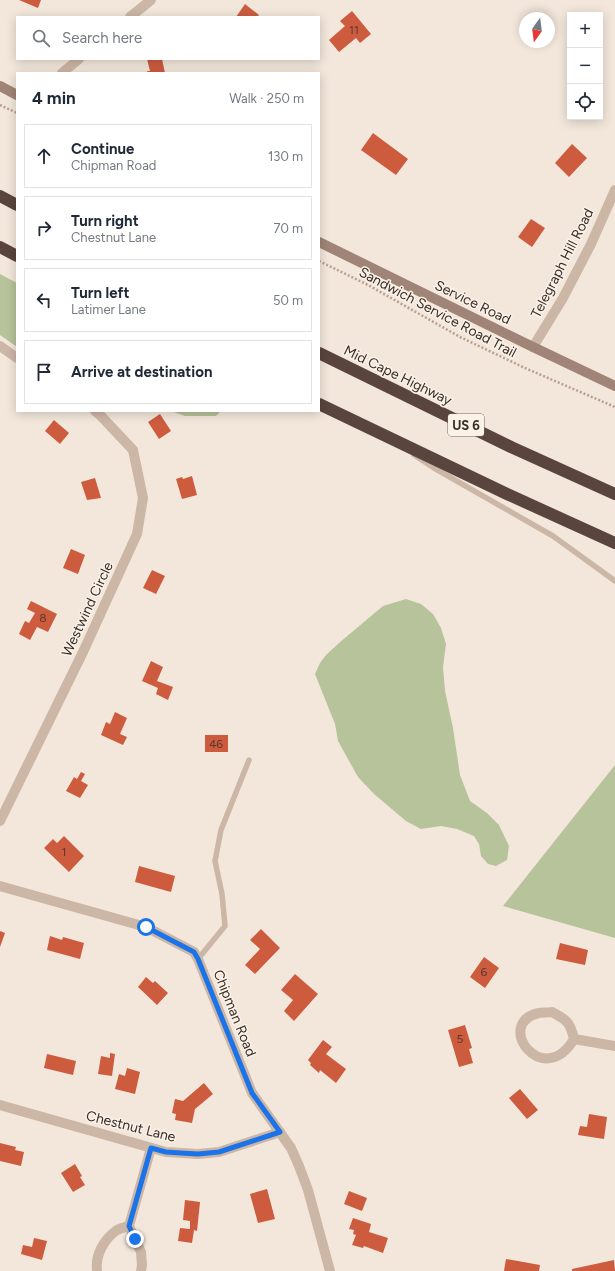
<!DOCTYPE html>
<meta charset="utf-8">
<style>
body{margin:0;font-family:Figtree,sans-serif;background:#f6f6f7;color:#1f2937}
.controls{position:absolute;right:12px;top:12px;display:grid;overflow:hidden;border-radius:0px;box-shadow:0 2px 10px #0003}
.controls button{width:36px;height:36px;display:grid;place-items:center;padding:0;border:0;border-bottom:1px solid #e0e1e3;background:#fff;color:#1f2937;font:20px sans-serif}
.compass{position:absolute;left:519px;top:12px;width:36px;height:36px;border-radius:50%;background:#fff;box-shadow:0 2px 10px #0003;rotate:194deg}
.stop{position:absolute;width:12px;height:12px;margin:-9px;border:3px solid #1a73e8;border-radius:50%;background:#fff}
.stop.end{background:#1a73e8;border-color:#fff;box-shadow:0 1px 4px #0008}
.list{margin:0;padding:0;list-style:none}
h2{display:flex;justify-content:space-between;align-items:center;height:52px;margin:0;padding:0 16px;font-size:17px}
h2 small{font-size:13px;font-weight:400;color:#747a83}
.list li{display:grid;grid-template-columns:26px 1fr auto;gap:12px;align-items:center;box-sizing:border-box;height:64px;margin:0 8px 8px;padding:0 8px;border:1px solid #e0e1e3;border-radius:0px}
.list b{display:block;font-size:15px;white-space:nowrap}
.list p{margin:0;font-size:13px;white-space:nowrap;color:#747a83}
.list em{font-size:13px;font-style:normal;color:#747a83}
.icon{flex:none;width:22px;height:22px;fill:none;stroke:currentColor;stroke-width:2;stroke-linecap:round;stroke-linejoin:round}
.map{position:relative;flex:none;width:615px;height:1271px;overflow:hidden}
.search{position:absolute;background:#fff;box-shadow:0 2px 10px #0003;left:16px;top:16px;width:304px;height:44px;display:flex;align-items:center;gap:10px;box-sizing:border-box;padding:0 14px;border-radius:0px;color:#747a83;font-size:15px}
.panel{position:absolute;background:#fff;box-shadow:0 2px 10px #0003;left:16px;top:72px;width:304px;height:340px;border-radius:0px}
.map>svg:first-child{display:block}
.green{fill:#b7c39a}
.building{fill:#cd5c3f}
.lines{fill:none;stroke-linecap:round;stroke-linejoin:round}
.path{stroke:#b8a090;stroke-width:2.5;stroke-dasharray:2 2;stroke-linecap:butt}
.lane{stroke:#ccb6a6;stroke-width:5.5}
.street{stroke:#ccb6a6;stroke-width:10}
.secondary{stroke:#a08477;stroke-width:10}
.highway{stroke:#59453e;stroke-width:12}
.route{stroke:#1a73e8;stroke-width:5}
.labels{text-anchor:middle;stroke-width:3;stroke-linejoin:round;paint-order:stroke}
.number-label{font-size:12px;fill:#5d382d}
.shield{fill:#faf1e7;stroke:#726761;stroke-width:1}
.shield-label{font-size:13px;font-weight:bold;fill:#382c27}
.street-label{font-size:14px;fill:#382c27;stroke:#faf1e7}
</style>
<div class="map">
<svg width="615" height="1271" viewBox="0 0 615 1271">
<rect width="100%" height="100%" fill="#f3e7db"/>
<g class="green">
<path d="M0,274L17,283V347L0,335Z"/>
<path d="M171,411H221L216,416H185Z"/>
<path d="M406,599L421,604L433,614L441,628L446,644L443,667L445,691L453,728L460,775L470,801L487,813L499,825L509,846L507,860L496,866L488,864L481,856L479,844L474,836L457,829L441,826L421,829L406,821L374,794L358,777L338,741L335,724L315,674L320,663L326,655L339,643L383,606Z"/>
<path d="M615,765V938L503,906Z"/>
</g>
<g class="building">
<path d="M19,0H41L38,8Z"/>
<path d="M245,4L259,15L257,17H236Z"/>
<path d="M352,11L371,34L360,43L356,38L339,52L329,40L345,26L340,21Z"/>
<path d="M147,59H162L165,73H148L147,71H150Z"/>
<path d="M373,133L408,159L396,175L361,150Z"/>
<path d="M572,144L587,158L569,177L555,163Z"/>
<path d="M531,219L545,228L532,247L518,237Z"/>
<path d="M160,414L171,431L159,439L148,422Z"/>
<path d="M54,420L69,433L60,444L45,431Z"/>
<path d="M192,476L197,495L182,499L176,479L182,477L183,479Z"/>
<path d="M95,478L101,498L87,500L81,482Z"/>
<path d="M71,549L85,555L78,574L63,568Z"/>
<path d="M152,570L165,576L156,594L143,588Z"/>
<path d="M31,601L57,614L48,632L37,627L30,640L19,634L25,621L29,623L35,613L27,609Z"/>
<path d="M151,661L163,667L157,681L173,687L168,700L156,694L158,688L142,681Z"/>
<path d="M115,712L127,718L120,734L127,737L123,745L101,735L106,722L110,724Z"/>
<rect x="205" y="735" width="23" height="17"/>
<path d="M81,772L85,774L81,781L88,785L80,798L66,791L74,777L77,779Z"/>
<path d="M64,836L84,856L69,872L44,848L53,839L57,843Z"/>
<path d="M139,866L175,876L171,892L135,882Z"/>
<path d="M261,929L280,948L255,974L245,965L260,949L250,940Z"/>
<path d="M0,931L5,933L0,947Z"/>
<path d="M50,936L62,940L63,937L84,943L80,959L47,950Z"/>
<path d="M560,943L588,950L585,965L556,959Z"/>
<path d="M484,957L499,968L485,988L470,977Z"/>
<path d="M295,974L318,994L294,1021L284,1011L293,1000L281,990Z"/>
<path d="M146,977L153,983L155,981L168,993L157,1005L138,987Z"/>
<path d="M465,1025L472,1048L469,1049L473,1063L459,1067L448,1030Z"/>
<path d="M323,1040L332,1047L326,1054L346,1069L336,1083L320,1070L319,1073L310,1065L311,1063L308,1060Z"/>
<path d="M110,1053L115,1054L112,1076L98,1074L101,1056L110,1058Z"/>
<path d="M47,1054L76,1061L73,1075L44,1068Z"/>
<path d="M127,1068L140,1072L135,1094L115,1089L119,1074L125,1076Z"/>
<path d="M204,1083L213,1094L195,1109L192,1123L175,1120L176,1114L172,1113L175,1099L183,1101Z"/>
<path d="M520,1089L538,1110L527,1119L509,1098Z"/>
<path d="M589,1114L607,1117L604,1139L578,1135L580,1126L587,1127Z"/>
<path d="M0,1143L16,1147L15,1150L24,1152L21,1166L0,1161Z"/>
<path d="M75,1164L82,1176L80,1177L85,1185L73,1192L61,1173Z"/>
<path d="M267,1189L275,1219L258,1223L250,1194Z"/>
<path d="M349,1191L367,1198L362,1211L344,1204Z"/>
<path d="M185,1200L200,1202L197,1231L194,1230L192,1243L178,1241L180,1228L190,1229V1221L183,1220Z"/>
<path d="M353,1218L371,1224L369,1232L388,1238L383,1253L364,1246L363,1248L352,1245L356,1235L353,1234L354,1230L349,1229Z"/>
<path d="M34,1238L47,1241L42,1260L21,1254L23,1245L32,1247Z"/>
<path d="M506,1259L540,1265L539,1271H504Z"/>
<path d="M614,1260L615,1271H572V1269Z"/>
</g>
<g class="lines">
<g class="path">
<path d="M0,105L17,113"/>
<path d="M319,261L368,285L460,337L525,368L615,407"/>
</g>
<g class="lane">
<path d="M414,455L434,468L553,536L615,581"/>
<path d="M198,959L225,926L222,894L215,861L221,830L249,760"/>
</g>
<g class="street">
<path d="M130,17L151,0"/>
<path d="M62,73L79,59"/>
<path d="M0,346L17,358"/>
<path d="M533,347L563,298L591,244L615,190"/>
<path d="M0,821L83,652L137,534L143,498L133,450L101,416L95,411"/>
<path d="M0,886L146,927L194,952L198,959L252,1093L291,1148L299,1166L308,1190L330,1271"/>
<path d="M552,1012C567,1020 570,1022 574,1039C543,1091 493,1023 539,1013C543,1012 548,1013 552,1012Z"/>
<path d="M574,1039L615,1046"/>
<path d="M0,1105L166,1152L198,1154L219,1152L280,1132"/>
<path d="M97,1271C95,1255 104,1239 117,1230C121,1228 126,1227 129,1226"/>
<path d="M141,1271L142,1265L141,1252L129,1226L151,1148"/>
</g>
<g class="secondary">
<path d="M0,86L17,95"/>
<path d="M319,242L533,347L615,386"/>
</g>
<g class="highway">
<path d="M0,196L17,205"/>
<path d="M0,247L17,256"/>
<path d="M319,353L511,447L615,494"/>
<path d="M319,404L507,494L615,543"/>
</g>
</g>
<g class="lines">
<path class="route" d="M135,1239L129,1226L151,1148L166,1152L181,1153L198,1154L219,1152L280,1132L252,1093L198,959L194,952L146,927"/>
</g>
<g class="labels">
<g class="number-label">
<text x="354" y="34">11</text>
<text x="43" y="622">8</text>
<text x="216" y="748">46</text>
<text x="64" y="856">1</text>
<text x="484" y="976">6</text>
<text x="460" y="1043">5</text>
</g>
<rect class="shield" x="448" y="414" width="36" height="22" rx="3"/>
<g class="shield-label">
<text x="466" y="430">US 6</text>
</g>
<g class="street-label">
<text transform="translate(562 263) rotate(-63)" y="5">Telegraph Hill Road</text>
<text transform="translate(473 302) rotate(26)" y="5">Service Road</text>
<text transform="translate(438 312) rotate(28)" y="5">Sandwich Service Road Trail</text>
<text transform="translate(398 375) rotate(26)" y="5">Mid Cape Highway</text>
<text transform="translate(87 609) rotate(-65)" y="5">Westwind Circle</text>
<text transform="translate(235 1013) rotate(68)" y="5">Chipman Road</text>
<text transform="translate(131 1126) rotate(14)" y="5">Chestnut Lane</text>
</g>
</g>
</svg>
<div class="controls">
<button>+</button>
<button>−</button>
<button><svg class="icon" aria-label="locate" viewBox="0 0 24 24"><circle cx="12" cy="12" r="6"/><path d="M12 2v4M12 18v4M2 12h4M18 12h4"/></svg></button>
</div>
<svg class="compass" viewBox="-18 -18 36 36"><path d="M0-13l5 13h-10z" fill="#e53935"/><path d="M0 13l5-13h-10z" fill="#747a83"/></svg>
<div class="stop" style="left:146px;top:927px"></div>
<div class="stop end" style="left:135px;top:1239px"></div>
<div class="search"><svg class="icon" aria-label="search" viewBox="0 0 24 24"><circle cx="10" cy="10" r="6"/><path d="M15 15l6 6"/></svg>Search here</div>
<section class="panel">
<h2>4 min<small>Walk · 250 m</small></h2>
<ul class="list">
<li><svg class="icon" aria-label="ahead" viewBox="0 0 24 24"><path d="M12 20V5M6 11l6-6 6 6"/></svg><div><b>Continue</b><p>Chipman Road</p></div><em>130 m</em></li>
<li><svg class="icon" aria-label="right" viewBox="0 0 24 24"><path d="M7 20v-9h11M14 6l5 5-5 5"/></svg><div><b>Turn right</b><p>Chestnut Lane</p></div><em>70 m</em></li>
<li><svg class="icon" aria-label="left" viewBox="0 0 24 24"><path d="M17 20v-9H6M10 6l-5 5 5 5"/></svg><div><b>Turn left</b><p>Latimer Lane</p></div><em>50 m</em></li>
<li><svg class="icon" aria-label="arrive" viewBox="0 0 24 24"><path d="M6 21V4h12l-3 4 3 4H6"/></svg><div><b>Arrive at destination</b></div></li>
</ul>
</section>
</div>
